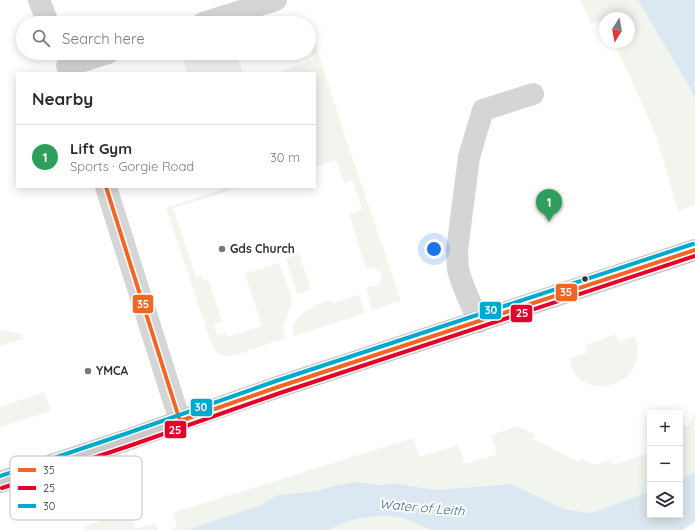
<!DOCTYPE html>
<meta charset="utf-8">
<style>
body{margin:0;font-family:Quicksand,sans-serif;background:#f7f7f7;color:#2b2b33}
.controls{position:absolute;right:12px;bottom:12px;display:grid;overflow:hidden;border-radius:0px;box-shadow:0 2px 10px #0003}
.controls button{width:36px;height:36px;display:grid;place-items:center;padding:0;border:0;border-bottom:1px solid #e1e1e2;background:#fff;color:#2b2b33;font:20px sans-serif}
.compass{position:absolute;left:599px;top:12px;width:36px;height:36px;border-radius:50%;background:#fff;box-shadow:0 2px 10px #0003;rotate:191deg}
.you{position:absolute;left:434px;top:249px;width:14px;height:14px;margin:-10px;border:3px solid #fff;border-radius:50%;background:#1a73e8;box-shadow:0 0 0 6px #1a73e833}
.badge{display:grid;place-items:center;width:26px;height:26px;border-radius:50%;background:#797979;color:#fff;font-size:13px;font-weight:700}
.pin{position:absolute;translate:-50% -33px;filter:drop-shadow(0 1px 2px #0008)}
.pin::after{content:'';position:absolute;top:21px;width:14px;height:12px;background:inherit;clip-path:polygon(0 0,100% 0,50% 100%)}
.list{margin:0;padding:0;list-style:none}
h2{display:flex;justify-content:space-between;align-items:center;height:52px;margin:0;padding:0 16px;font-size:17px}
h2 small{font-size:13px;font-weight:400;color:#7c7c81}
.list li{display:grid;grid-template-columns:26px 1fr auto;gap:12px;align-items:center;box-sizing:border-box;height:64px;padding:0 16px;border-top:1px solid #e1e1e2}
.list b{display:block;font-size:15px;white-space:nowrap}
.list p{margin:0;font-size:13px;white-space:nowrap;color:#7c7c81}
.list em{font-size:13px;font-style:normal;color:#7c7c81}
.icon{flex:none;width:22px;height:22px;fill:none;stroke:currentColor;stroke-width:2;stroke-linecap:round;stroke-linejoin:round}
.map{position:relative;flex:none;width:695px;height:530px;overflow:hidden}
.search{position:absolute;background:#fff;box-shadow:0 2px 10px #0003;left:16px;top:16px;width:300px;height:44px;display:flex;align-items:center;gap:10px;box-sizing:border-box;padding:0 14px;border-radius:22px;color:#7c7c81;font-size:15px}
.panel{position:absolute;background:#fff;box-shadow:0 2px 10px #0003;left:16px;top:72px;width:300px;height:116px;border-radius:0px}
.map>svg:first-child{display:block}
.green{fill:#f1f5ee}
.water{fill:#dce8f1}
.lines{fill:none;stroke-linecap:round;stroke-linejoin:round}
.minor{stroke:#d5d5d5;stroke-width:22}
.major{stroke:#c9c9c9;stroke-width:22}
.bus-1-casing{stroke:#fff;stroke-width:7}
.bus-2-casing{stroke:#fff;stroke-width:7}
.bus-3-casing{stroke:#fff;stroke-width:7}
.bus-1{stroke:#f26522;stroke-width:4}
.bus-2{stroke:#e4002b;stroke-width:4}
.bus-3{stroke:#00a9ce;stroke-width:4}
.poi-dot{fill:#797979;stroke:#fff;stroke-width:1.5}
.bus-dot{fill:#313131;stroke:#fff;stroke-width:1.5}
.labels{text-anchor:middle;stroke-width:4;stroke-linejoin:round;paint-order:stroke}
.poi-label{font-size:12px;font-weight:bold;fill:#313131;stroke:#fff;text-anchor:start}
.water-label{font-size:13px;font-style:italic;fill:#426e90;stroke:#fff}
.key{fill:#fff;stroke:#c1c1c1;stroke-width:1}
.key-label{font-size:11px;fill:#313131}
.line-badge{stroke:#fff;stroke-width:1.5}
.badge-label{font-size:11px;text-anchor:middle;font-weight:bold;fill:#fff}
</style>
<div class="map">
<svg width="695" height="530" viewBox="0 0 695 530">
<rect width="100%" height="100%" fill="#fff"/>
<g class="green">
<path d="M581,0H695V205L678,211L655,132L614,42H629V18H605V22L603,20L591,24Z"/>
<path d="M309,25H311L316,46L349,148L401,301L372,310L366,288L378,285L382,279L380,272L373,267L366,268L349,214L362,210L353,180L344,183L336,160L315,167V73H286L284,70L314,60L309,44Z"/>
<path d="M181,53H236L243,73H187Z"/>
<path d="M229,187H240L173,208L196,277L202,276L203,280L208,279L222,321L214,324L217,336L225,333L227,337L262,326L245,274L279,263L292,298L288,315L284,323L283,330L285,338L233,356C223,356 220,357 213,348L166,208Z"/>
<path d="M299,254L311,290L297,294L286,258Z"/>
<path d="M359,295L365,313L294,336C290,323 302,311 313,308V306L331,300L333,303Z"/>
<path d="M0,329L21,334L23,339L0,346Z"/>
<path d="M616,334L619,342L635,336C636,341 638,346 638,352C637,375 614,391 592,385C586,383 578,379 574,373C572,368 571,363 570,358L587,353L585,345Z"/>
<path d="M45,392L51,411L0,427V407Z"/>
<path d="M695,412V472L680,479V432L684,425L688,427Z"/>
<path d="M518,426L535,435L533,439L578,462L581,458L595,465L611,460L612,465L650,453V491L600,510L590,513L564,509L511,484L436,490L394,483L381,485L355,482L333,486L317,491L278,495L260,505L187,530H167L177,527L173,513L413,438L419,457L458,445L465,464L497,454L491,435Z"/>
<path d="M129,512L135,529L155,523L158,530H86L85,526Z"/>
<path d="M377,516H391L404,518L433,530H329C345,522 360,517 377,516Z"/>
</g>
<g class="water">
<path d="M638,0H695V99L690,88Z"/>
<path d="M695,472V522L682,530H433C423,527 414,522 404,518C398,517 391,516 386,516C363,516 349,520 329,530H187L260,505L278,495L317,491L333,486L355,482L381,485L394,483L436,490L511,484L564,509L590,513L600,510L650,491V515H680V479Z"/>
</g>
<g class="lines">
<g class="minor">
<path d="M39,0L48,23"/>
<path d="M203,23L276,0"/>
<path d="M67,66L108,53"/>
<path d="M106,187L180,421"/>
<path d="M479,322C472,305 462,287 458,269C457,263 458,256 457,250L469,157L483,110L533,94"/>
</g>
<path class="major" d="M0,482L127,440L180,421L278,387L695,250"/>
<g class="bus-1-casing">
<g id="bus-1">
<path d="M106,187L180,421"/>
<path d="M180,421L278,387L695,250"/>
</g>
</g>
<g class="bus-2-casing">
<path id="bus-2" d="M2,488L129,446L280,393L695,256"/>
</g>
<g class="bus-3-casing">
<path id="bus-3" d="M0,476L125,434L276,381L693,244"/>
</g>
<use href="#bus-1" class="bus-1"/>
<use href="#bus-2" class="bus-2"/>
<use href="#bus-3" class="bus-3"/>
</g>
<g class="poi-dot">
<circle cx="222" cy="249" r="4"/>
<circle cx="88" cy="371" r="4"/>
</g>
<circle class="bus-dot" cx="585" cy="279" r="3.5"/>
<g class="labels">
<g class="poi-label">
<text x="230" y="253">Gds Church</text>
<text x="96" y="375">YMCA</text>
</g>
<g class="water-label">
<text transform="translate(422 507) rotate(5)" y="5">Water of Leith</text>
</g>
</g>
<rect x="10" y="456" width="132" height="64" rx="6" class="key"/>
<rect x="18" y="468" width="18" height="4" fill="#f26522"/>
<rect x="18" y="486" width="18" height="4" fill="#e4002b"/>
<rect x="18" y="504" width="18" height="4" fill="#00a9ce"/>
<g class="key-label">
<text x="43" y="474">35</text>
<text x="43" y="492">25</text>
<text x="43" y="510">30</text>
</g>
<g class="line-badge">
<rect x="555" y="283" width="23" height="19" rx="4" fill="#f26522"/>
<rect x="132" y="294" width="22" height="20" rx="4" fill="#f26522"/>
<rect x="479" y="301" width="23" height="19" rx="4" fill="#00a9ce"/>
<rect x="510" y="304" width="23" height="19" rx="4" fill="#e4002b"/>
<rect x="190" y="398" width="23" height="19" rx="4" fill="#00a9ce"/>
<rect x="164" y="420" width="23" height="19" rx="4" fill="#e4002b"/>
</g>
<g class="badge-label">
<text x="566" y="296">35</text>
<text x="143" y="308">35</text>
<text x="491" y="314">30</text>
<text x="522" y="317">25</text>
<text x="201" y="411">30</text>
<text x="175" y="434">25</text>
</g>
</svg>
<div class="controls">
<button>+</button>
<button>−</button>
<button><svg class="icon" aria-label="layers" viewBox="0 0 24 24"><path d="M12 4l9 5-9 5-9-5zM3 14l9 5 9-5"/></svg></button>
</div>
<svg class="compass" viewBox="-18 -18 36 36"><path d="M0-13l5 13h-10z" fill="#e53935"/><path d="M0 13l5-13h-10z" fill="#7c7c81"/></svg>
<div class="you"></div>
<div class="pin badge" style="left:549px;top:222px;background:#2e9e5b">1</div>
<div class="search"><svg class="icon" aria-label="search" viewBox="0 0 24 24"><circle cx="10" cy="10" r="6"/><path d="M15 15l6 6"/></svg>Search here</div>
<section class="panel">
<h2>Nearby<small></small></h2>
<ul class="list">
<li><span class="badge" style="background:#2e9e5b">1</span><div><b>Lift Gym</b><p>Sports · Gorgie Road</p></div><em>30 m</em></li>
</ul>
</section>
</div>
